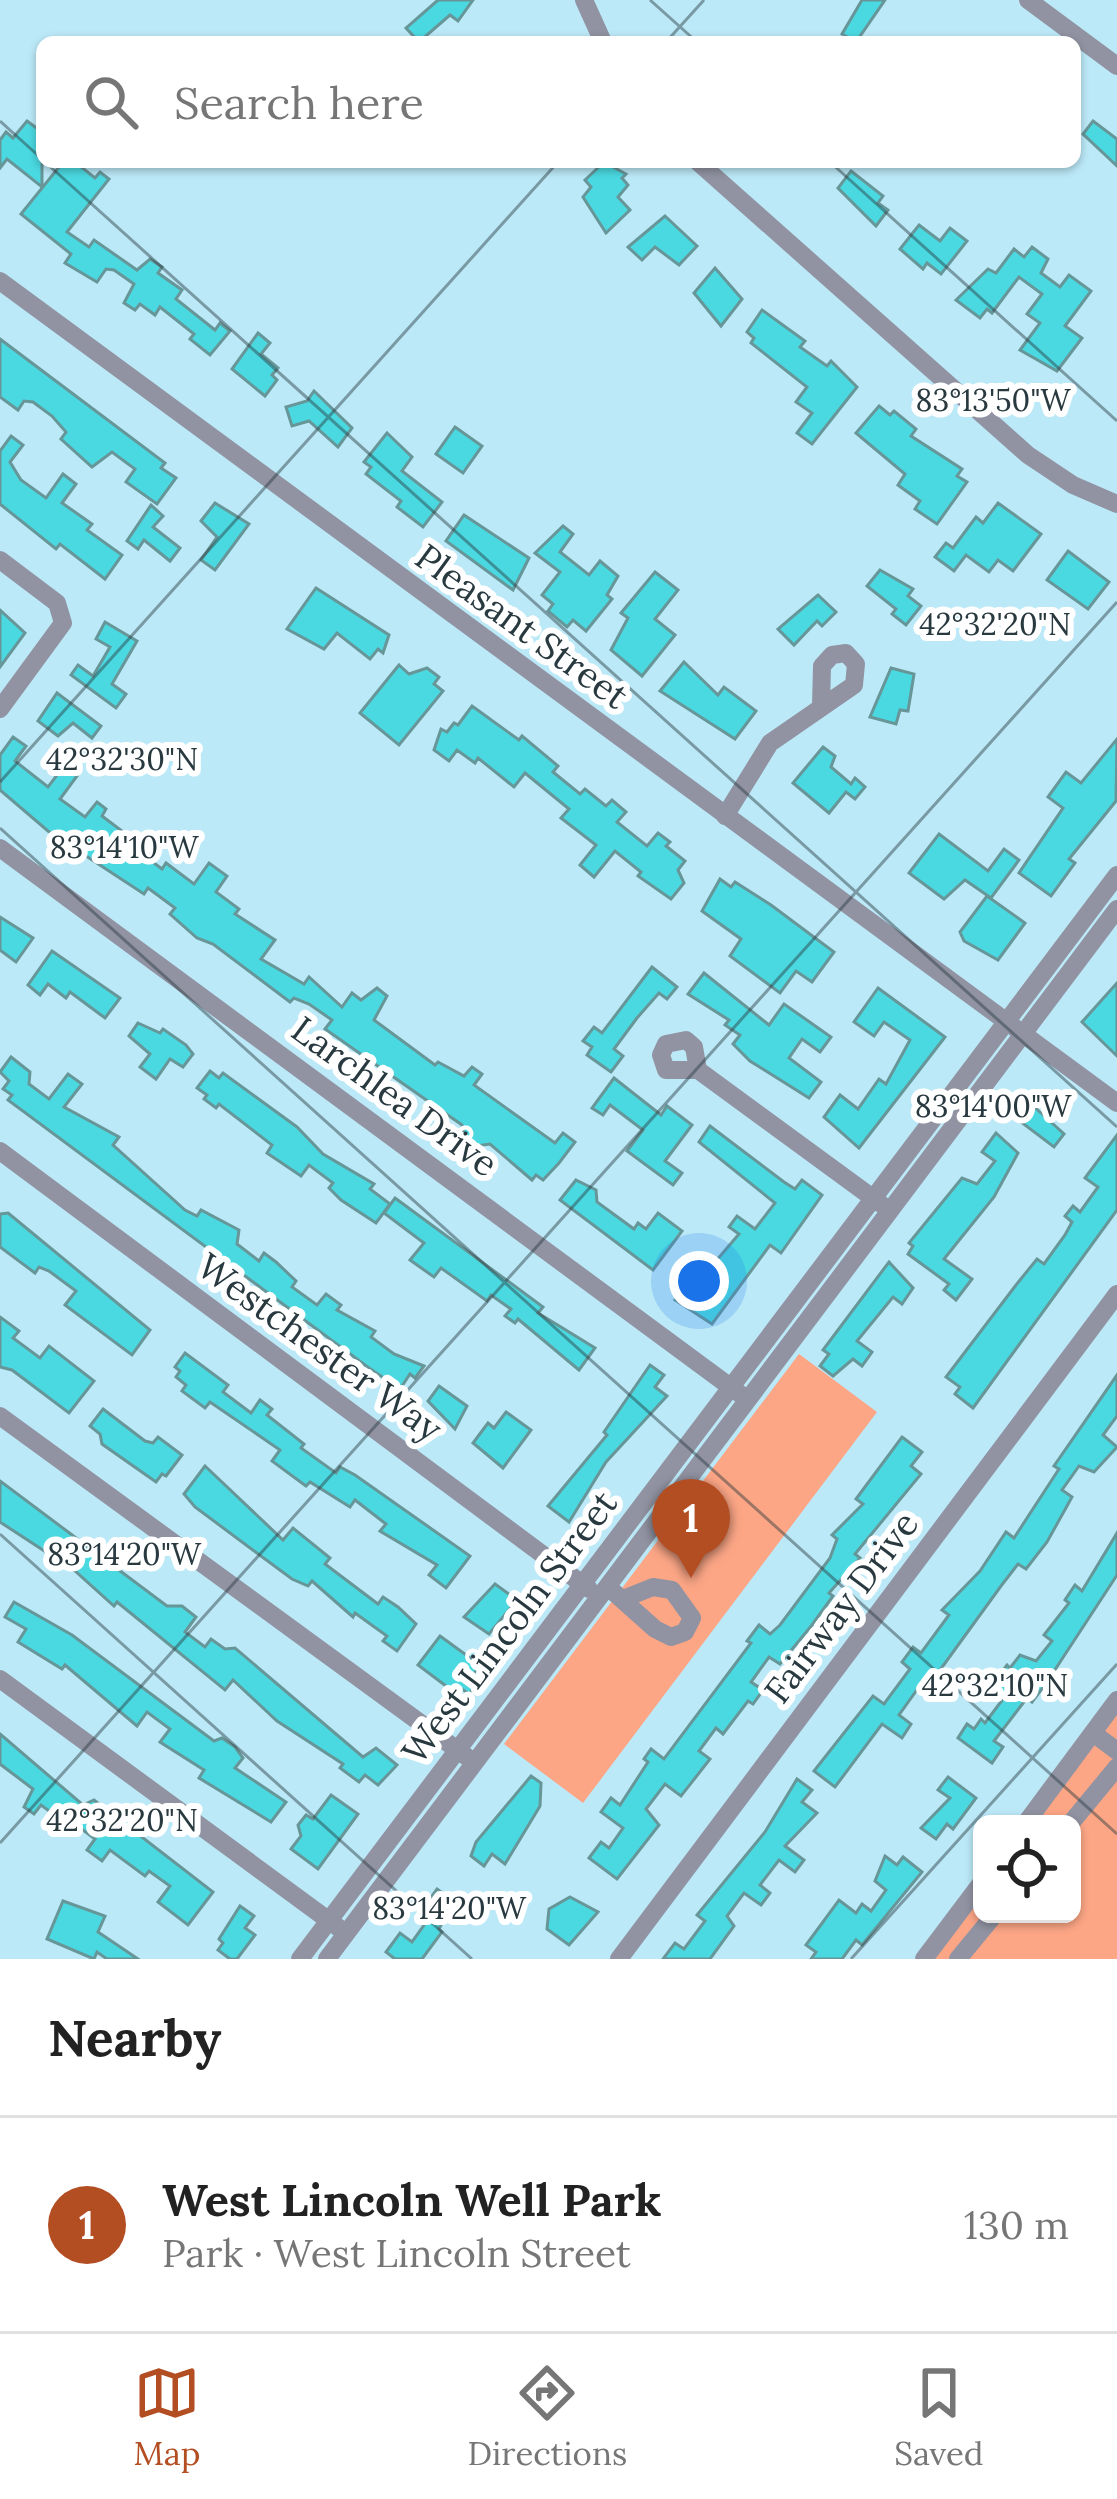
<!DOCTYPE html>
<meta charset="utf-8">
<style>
body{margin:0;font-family:Lora,serif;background:#f6f6f6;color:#222}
.controls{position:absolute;right:36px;bottom:36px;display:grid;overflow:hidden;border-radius:18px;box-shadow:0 3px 9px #0004}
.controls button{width:108px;height:108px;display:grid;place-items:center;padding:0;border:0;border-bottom:3px solid #e0e0e0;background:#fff;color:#222;font:60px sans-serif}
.you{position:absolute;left:699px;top:1281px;width:42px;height:42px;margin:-30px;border:9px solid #fff;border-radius:50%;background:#1a73e8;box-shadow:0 0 0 18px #1a73e833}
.badge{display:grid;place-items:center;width:78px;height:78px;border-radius:50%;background:#b34d22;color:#fff;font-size:39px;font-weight:700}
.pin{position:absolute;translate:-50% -99px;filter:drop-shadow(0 3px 6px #0008)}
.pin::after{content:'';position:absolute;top:63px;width:42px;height:36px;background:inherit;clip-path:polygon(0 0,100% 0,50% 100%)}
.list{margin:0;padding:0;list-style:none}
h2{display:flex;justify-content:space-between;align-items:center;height:156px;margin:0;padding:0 48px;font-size:51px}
h2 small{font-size:39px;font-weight:400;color:#767676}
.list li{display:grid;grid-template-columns:78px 1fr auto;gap:36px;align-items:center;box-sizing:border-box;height:216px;padding:0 48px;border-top:3px solid #e0e0e0}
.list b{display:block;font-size:45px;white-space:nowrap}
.list p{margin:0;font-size:39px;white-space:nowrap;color:#767676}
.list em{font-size:39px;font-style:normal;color:#767676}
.icon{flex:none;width:66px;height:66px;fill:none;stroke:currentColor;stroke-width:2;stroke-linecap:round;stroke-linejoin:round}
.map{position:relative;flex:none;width:1117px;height:1959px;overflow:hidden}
.search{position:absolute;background:#fff;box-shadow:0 3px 9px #0004;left:36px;right:36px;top:36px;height:132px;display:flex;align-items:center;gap:30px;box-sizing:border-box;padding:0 42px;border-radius:18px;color:#767676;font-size:45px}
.sheet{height:372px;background:#fff}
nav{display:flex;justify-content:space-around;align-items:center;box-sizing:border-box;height:168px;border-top:3px solid #e0e0e0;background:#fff;font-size:33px;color:#767676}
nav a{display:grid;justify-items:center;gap:6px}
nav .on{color:#b34d22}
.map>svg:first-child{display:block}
.green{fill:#fca686}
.building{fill:#4bd9e1;stroke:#679699;stroke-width:3}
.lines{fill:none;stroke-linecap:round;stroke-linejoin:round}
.minor{stroke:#9193a2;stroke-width:18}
.ticks{fill:none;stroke:#28393f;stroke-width:3;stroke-opacity:0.45}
.labels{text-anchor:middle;stroke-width:12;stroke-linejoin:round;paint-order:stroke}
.street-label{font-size:36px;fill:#28393f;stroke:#fff}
.ticks-label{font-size:30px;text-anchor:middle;fill:#28393f;stroke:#fff;stroke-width:12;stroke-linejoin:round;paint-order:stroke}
</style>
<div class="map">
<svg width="1117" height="1959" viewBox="0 0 1117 1959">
<rect width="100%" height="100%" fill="#bce9f8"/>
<g class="green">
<path d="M799,1354L877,1412L583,1803L504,1744Z"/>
<path d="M1117,1691V1959H918L982,1873V1914H1072V1824H1018Z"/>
</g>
<g class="building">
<path d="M438,0H473L458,21L450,15L419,42L406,28Z"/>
<path d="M862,0H885L856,42L842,34Z"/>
<path d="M27,121L42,132V187L7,159L0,168V140L6,132L13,138Z"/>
<path d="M1093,121L1117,139V166L1083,134Z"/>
<path d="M63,162H75L95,178L100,172L109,179L67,232L89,247L94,240L137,270L150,259L162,267L158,273L182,290L176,299L215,330L220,323L230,331L210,355L190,339L194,334L160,307L155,315L140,304L135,310L124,303L134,284L114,270L106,269L97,282L65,263L71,254L21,214Z"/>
<path d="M604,162L626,174L622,178L628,185L618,197L630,210L606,233L583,197L591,187L585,180Z"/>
<path d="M851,171L883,196L878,203L888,210L876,226L838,188Z"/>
<path d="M665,216L697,246L679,265L655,247L642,260L628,247Z"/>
<path d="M919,225L940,241L950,228L967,241L941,274L927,263L923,269L900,249Z"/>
<path d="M1032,247L1048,259L1041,273L1060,287L1069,275L1091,291L1065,326L1082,338L1057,371L1020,350L1040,323L1027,314L1042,294L1019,277L992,313L987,309L980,318L956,300L988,269L996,273L1014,249L1024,257Z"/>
<path d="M715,268L742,299L721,326L694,293Z"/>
<path d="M762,310L805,341L800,347L827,366L831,361L857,387L812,444L797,433L812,413L796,402L807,387L751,343L754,338L747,332Z"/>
<path d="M258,333L270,343L261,354L278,368L272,375L277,380L265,396L232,369Z"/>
<path d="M0,339L165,463L161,468L176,478L157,504L126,482L135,469L112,452L92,467L61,439L66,432L52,416L33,402L24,401L18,410L0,397Z"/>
<path d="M314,391L352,428L338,447L309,421L292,426L286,407L307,401Z"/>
<path d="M879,406L890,415L894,411L916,429L911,436L962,469L957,476L967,482L937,524L915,509L920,501L898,485L905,474L856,433Z"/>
<path d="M455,427L482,446L463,473L436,454Z"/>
<path d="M387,433L412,457L402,471L442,502L423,527L397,507L401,501L366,474L371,467L364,462Z"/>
<path d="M11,436L23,445L10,462L21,480L46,498L63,474L76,484L62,503L92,524L87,530L122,555L105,579L60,544L56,549L0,504V451Z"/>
<path d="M215,503L249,524L215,570L201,560L217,537L201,521Z"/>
<path d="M998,503L1041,534L1013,571L998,560L989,572L966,555L954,571L935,557L946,543L953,548L976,517L983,523Z"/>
<path d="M151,505L163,516L153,527L180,548L170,561L144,540L138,549L127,541Z"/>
<path d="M464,515L529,558L513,590L446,541Z"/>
<path d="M563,526L573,534L560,552L589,575L600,561L618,576L607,595L612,599L586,631L573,620L567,627L548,611L553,604L542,595L560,572L535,553Z"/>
<path d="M1068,551L1109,582L1088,609L1047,580Z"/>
<path d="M880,570L913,589L908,596L921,606L906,625L892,614L896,609L867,586Z"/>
<path d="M655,572L678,590L655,619L675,635L642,676L611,650L628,618L621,613Z"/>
<path d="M316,588L389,635L383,653L378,649L370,659L337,633L324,649L287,629Z"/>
<path d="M818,595L836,612L822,626L817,621L794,645L778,629Z"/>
<path d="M0,610L25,633L0,667Z"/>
<path d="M105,622L137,641L112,684L126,694L116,708L71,675L78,665L93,676L110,647L96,639Z"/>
<path d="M684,662L718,695L724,687L756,711L735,739L660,691Z"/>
<path d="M399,665L409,674L427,668L439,677L434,684L443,691L399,745L360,713Z"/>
<path d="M891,668L914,674L908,711L900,710L896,724L870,717Z"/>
<path d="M57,693L101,726L92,738L73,723L58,736L38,721Z"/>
<path d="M472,706L519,740L522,736L558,766L553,772L580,794L585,789L606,806L612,800L626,812L617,822L647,846L658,833L670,842L666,846L685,861L678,870L684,883L671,899L638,876L641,872L615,851L594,877L580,865L596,845L561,818L569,809L525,773L514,787L478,758L475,763L457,750L449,761L434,750L441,729L447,732L454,723L458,725Z"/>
<path d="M13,737L26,746L15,761L48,787L64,766L77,776L60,799L85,817L97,802L106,809L102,816L122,831L110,847L130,861L141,853L162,869L166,863L194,884L209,863L227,876L216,892L239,909L235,914L275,940L261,959L304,984L309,977L342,1007L352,993L361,1000L377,988L387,996L374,1020L435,1065L438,1062L464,1076L472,1067L482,1074L474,1085L555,1143L563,1133L575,1142L559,1163L543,1180L536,1175L532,1180L490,1144L476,1146L465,1139L462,1125L325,1029L332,1020L309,1004L294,998L290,1002L213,944L197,938L170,914L175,908L148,888L144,894L48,831L0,790V755Z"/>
<path d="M1117,739L1116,801L1069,859L1075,863L1051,896L1019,873L1063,808L1048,797L1066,772L1081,783Z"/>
<path d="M823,747L835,756L831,767L851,784L855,778L865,787L855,799L846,792L829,813L793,783Z"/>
<path d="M939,834L988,871L1004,849L1019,860L991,898L965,880L944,899L909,873Z"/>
<path d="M720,879L731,887L735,882L771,905L834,952L812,982L796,971L780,993L730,956L741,939L702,911Z"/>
<path d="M987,896L1025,923L998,960L964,941L960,932Z"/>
<path d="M0,917L33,938L16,962L0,950Z"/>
<path d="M52,951L120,998L105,1018L70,992L66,998L48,984L40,995L28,985Z"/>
<path d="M652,967L677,987L667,999L659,993L637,1018L614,1049L623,1056L611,1072L587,1055L592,1047L583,1041L594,1027L602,1033Z"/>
<path d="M704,973L769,1025L784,1004L831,1037L820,1052L802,1039L789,1058L821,1082L809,1098L750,1061L733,1044L740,1035L725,1025L729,1020L688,994Z"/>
<path d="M1117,983V1056L1082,1022Z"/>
<path d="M878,988L945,1037L859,1148L824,1117L840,1095L858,1109L879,1079L886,1084L910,1040L884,1022L874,1036L854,1022Z"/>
<path d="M138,1023L160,1033L163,1029L186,1045L193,1054L183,1067L170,1059L156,1079L140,1067L150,1054L129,1036Z"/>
<path d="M11,1057L30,1072L29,1084L49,1099L68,1074L82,1084L64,1107L119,1137L113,1145L185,1210L197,1216L201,1210L239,1230L237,1244L259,1261L264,1253L276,1262L296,1281L292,1287L317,1305L326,1294L341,1305L337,1310L375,1331L371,1337L394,1354L424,1366L415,1378L410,1374L400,1389L369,1368L8,1100L12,1095L3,1089L9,1081L0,1072Z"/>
<path d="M210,1071L219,1078L223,1073L297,1127L323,1154L374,1184L370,1189L390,1204L376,1223L341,1200L329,1188L333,1183L309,1165L301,1176L267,1153L272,1145L219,1104L216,1108L204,1099L207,1095L197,1088Z"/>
<path d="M614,1078L661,1115L667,1106L692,1125L665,1161L682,1173L673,1185L627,1151L643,1130L610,1105L603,1115L592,1108Z"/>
<path d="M1030,1103L1064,1134L1054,1147L1017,1119Z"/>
<path d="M710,1126L784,1182L795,1189L802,1180L822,1195L781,1253L770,1245L712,1324L675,1300L687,1285L692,1289L739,1234L729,1227L737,1216L755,1229L775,1203L699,1142Z"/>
<path d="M996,1133L1018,1153L994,1197L944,1259L972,1279L956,1300L944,1290L949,1284L908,1254L913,1246L909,1243L962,1178L977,1184L995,1161L982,1152Z"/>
<path d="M1117,1135V1210L973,1408L955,1394L960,1387L946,1377L1016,1285L1037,1259L1044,1264L1065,1235L1072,1222L1065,1216L1073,1206L1080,1212L1098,1187L1085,1178Z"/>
<path d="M576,1180L596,1190L597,1202L634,1229L638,1223L646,1229L658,1213L682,1231L653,1270L560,1200Z"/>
<path d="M395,1198L543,1307L538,1313L595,1348L579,1370L518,1319L515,1323L505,1316L511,1309L491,1295L487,1301L441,1268L434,1277L410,1260L424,1243L384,1213Z"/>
<path d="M8,1213L150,1330L132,1355L65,1305L76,1291L49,1271L39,1267L35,1273L0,1247V1214Z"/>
<path d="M889,1262L913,1288L902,1304L893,1297L857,1341L872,1352L862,1366L853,1359L833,1376L820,1366L829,1354L823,1350Z"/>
<path d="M0,1317L19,1331L13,1338L40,1358L49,1346L94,1381L69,1413L12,1370L0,1367Z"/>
<path d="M185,1353L228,1385L223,1392L251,1413L260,1400L272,1409L267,1415L304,1444L301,1448L336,1473L340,1467L355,1475L470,1556L446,1588L429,1575L437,1565L380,1531L386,1524L355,1500L350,1507L310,1482L306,1486L272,1461L280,1450L210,1402L205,1408L182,1391L186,1385L176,1377L180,1371L175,1367Z"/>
<path d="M650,1365L664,1375L655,1387L667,1396L606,1462L569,1522L548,1506L607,1435L604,1432Z"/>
<path d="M1117,1375V1416L1103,1435L1117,1447L1094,1472L1079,1466L1062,1490L1072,1497L1047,1542L1026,1569L1018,1564L1001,1586L940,1670L947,1675L937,1689L928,1683L923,1690L919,1687L899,1715L911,1724L902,1738L882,1724L835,1787L814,1771L873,1696L884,1704L910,1669L902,1662L913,1647L921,1653L949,1615L942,1610L980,1571L1006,1532L1014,1538L1059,1469L1054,1466Z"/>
<path d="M439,1386L467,1406L455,1429L428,1401Z"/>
<path d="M103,1409L145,1441L153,1443L158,1437L182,1455L166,1476L162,1474L156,1482L102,1444L100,1434L90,1426Z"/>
<path d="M506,1412L531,1430L503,1468L473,1443L488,1423L494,1428Z"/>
<path d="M902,1437L922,1452L911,1466L921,1474L855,1554L860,1558L829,1593L833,1596L812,1625L780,1664L769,1657L751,1682L763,1690L753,1704L748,1701L723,1734L716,1728L699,1751L710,1759L681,1796L665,1784L646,1809L659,1825L617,1879L589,1858L601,1842L609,1848L623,1828L601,1812L611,1798L620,1805L648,1762L644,1759L651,1749L664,1759L751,1643L747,1641L759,1625L770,1634L780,1625L830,1558L837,1539L832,1535L863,1504L856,1499Z"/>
<path d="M205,1466L283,1540L293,1528L330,1558L325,1564L378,1604L383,1597L398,1607L416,1624L397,1651L383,1641L387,1636L355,1613L353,1617L312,1581L308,1586L292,1579L195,1507L184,1494Z"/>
<path d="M0,1481L167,1606H182L196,1617L185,1632L205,1647L211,1639L225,1649L235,1648L363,1757L376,1748L397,1765L378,1785L365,1775L359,1782L340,1768L343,1764L277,1721L233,1680L225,1690L117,1602L114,1606L75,1571L0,1522Z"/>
<path d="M1117,1533V1575L1045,1685L1032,1702L1027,1698L994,1741L1003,1747L992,1763L958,1738L967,1724L974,1729L981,1719L985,1723L1006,1695L992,1685L1007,1665L1010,1668L1020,1655L1036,1661L1052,1641L1044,1635L1069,1603L1065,1600L1075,1585L1082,1591Z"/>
<path d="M495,1584L517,1600L489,1634L464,1617Z"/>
<path d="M14,1602L72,1635L214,1741L222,1738L235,1747L243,1758L235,1768L286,1802L271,1822L199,1778L204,1770L160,1742L170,1729L147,1712L137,1726L65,1665L62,1669L18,1642L26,1629L5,1617Z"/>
<path d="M440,1636L480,1665L471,1678L478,1683L469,1694L462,1689L458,1695L418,1665Z"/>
<path d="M0,1734L83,1805L94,1800L213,1892L188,1925L158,1902L170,1886L149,1871L145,1876L110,1850L102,1861L87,1850L95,1839L59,1812L56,1816L41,1805L34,1814L24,1807L33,1789L0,1764Z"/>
<path d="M531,1776L541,1783L540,1806L505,1864L492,1854L484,1866L471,1856L476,1842Z"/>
<path d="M948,1777L976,1798L953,1829L947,1824L936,1839L921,1828L950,1798L938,1790Z"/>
<path d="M797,1779L812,1790L802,1802L817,1813L785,1846L804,1860L795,1872L779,1860L760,1885L770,1893L761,1905L744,1893L727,1916L734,1926L710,1959H663L675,1943L684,1949L705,1921L697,1915L765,1832Z"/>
<path d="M331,1795L358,1814L318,1869L291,1849L301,1836L298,1825L306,1815L313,1819Z"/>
<path d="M885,1856L897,1865L903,1857L922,1872L862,1945L856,1940L842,1959H811L816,1952L806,1945L839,1900L856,1913L862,1904L871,1911L886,1890L875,1881Z"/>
<path d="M437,1889L453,1901L439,1929L442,1932L422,1959H395L386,1952L400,1933L412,1942L430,1917L421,1911Z"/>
<path d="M570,1897L598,1912L569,1945L547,1929L549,1909Z"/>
<path d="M63,1901L105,1916L98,1932L138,1959H107L97,1952L94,1959L47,1939Z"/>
<path d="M240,1906L254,1916L245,1928L255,1935L237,1959H230L218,1950L223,1943L219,1939Z"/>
</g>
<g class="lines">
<g class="minor">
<path d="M584,0L603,42"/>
<path d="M1028,0L1117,66"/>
<path d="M698,162L1028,455L1073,485L1117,504"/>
<path d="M0,281L1117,1103"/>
<path d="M0,560L57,603L63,623L0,709"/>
<path d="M725,816L770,743L854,685L856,664L846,653L832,655L822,666L821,705"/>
<path d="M0,848L740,1394"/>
<path d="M698,1070H666L661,1055L666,1044L686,1040L694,1047L698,1070L881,1204"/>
<path d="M0,1151L589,1589"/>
<path d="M0,1416L467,1757"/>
<path d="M608,1587L655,1629L671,1637L685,1632L692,1618L672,1590L653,1587L623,1599"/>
<path d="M0,1679L339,1928"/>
<path d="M1093,1733L1117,1751"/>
<path d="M1025,1824L1117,1700"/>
<path d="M1070,1824L1117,1767"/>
<path d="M300,1959L1117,875"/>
<path d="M327,1959L1117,909"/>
<path d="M619,1959L1117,1294"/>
<path d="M924,1959L982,1882"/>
<path d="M958,1959L995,1914"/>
</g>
</g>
<path class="ticks" d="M650,0L697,42M666,42L704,0M0,121L42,159M45,162L1117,1127M830,162L1117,421M0,782L558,162M0,828L1117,1834M0,1534L472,1959M0,1843L1117,602M851,1959L1117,1664"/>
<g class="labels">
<g class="street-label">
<text transform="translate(522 626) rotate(36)" y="13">Pleasant Street</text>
<text transform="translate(395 1096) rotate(36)" y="13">Larchlea Drive</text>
<text transform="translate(320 1347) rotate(36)" y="13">Westchester Way</text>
<text transform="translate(841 1607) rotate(-53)" y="13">Fairway Drive</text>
<text transform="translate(509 1627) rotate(-53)" y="13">West Lincoln Street</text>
</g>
</g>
<g class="ticks-label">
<text x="993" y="411">83°13'50"W</text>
<text x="995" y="635">42°32'20"N</text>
<text x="122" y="770">42°32'30"N</text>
<text x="124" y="858">83°14'10"W</text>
<text x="993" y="1117">83°14'00"W</text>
<text x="124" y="1565">83°14'20"W</text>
<text x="995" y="1696">42°32'10"N</text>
<text x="122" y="1831">42°32'20"N</text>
<text x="449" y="1919">83°14'20"W</text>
</g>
</svg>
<div class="controls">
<button><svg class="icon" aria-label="locate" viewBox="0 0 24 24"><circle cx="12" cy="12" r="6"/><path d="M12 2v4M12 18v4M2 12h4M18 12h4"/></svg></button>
</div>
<div class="you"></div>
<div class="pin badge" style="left:691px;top:1578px">1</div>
<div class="search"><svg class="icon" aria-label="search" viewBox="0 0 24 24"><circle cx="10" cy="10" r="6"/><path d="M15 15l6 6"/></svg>Search here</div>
</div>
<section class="sheet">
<h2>Nearby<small></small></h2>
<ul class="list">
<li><span class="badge">1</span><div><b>West Lincoln Well Park</b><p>Park · West Lincoln Street</p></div><em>130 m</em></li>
</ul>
</section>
<nav>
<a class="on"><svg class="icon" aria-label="map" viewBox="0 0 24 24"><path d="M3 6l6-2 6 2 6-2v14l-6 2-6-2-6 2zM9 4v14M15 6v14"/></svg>Map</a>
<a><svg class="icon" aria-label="directions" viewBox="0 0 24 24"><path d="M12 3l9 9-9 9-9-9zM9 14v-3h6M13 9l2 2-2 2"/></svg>Directions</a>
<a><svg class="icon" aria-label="saved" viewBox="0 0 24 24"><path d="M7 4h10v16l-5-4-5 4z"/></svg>Saved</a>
</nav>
